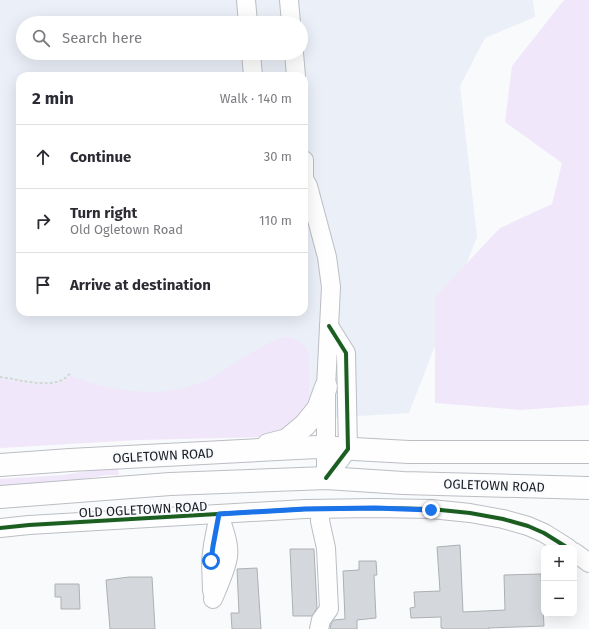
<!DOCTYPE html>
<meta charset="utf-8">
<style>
body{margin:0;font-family:"Fira Sans",sans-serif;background:#f7f7f7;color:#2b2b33}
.controls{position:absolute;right:12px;bottom:12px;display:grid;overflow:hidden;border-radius:8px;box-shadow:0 4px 16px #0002}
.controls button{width:36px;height:36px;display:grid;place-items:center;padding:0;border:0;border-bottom:1px solid #e1e1e2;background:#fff;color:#2b2b33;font:20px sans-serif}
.stop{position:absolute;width:12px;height:12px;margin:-9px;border:3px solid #1a73e8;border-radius:50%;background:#fff}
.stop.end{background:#1a73e8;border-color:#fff;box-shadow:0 1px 4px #0008}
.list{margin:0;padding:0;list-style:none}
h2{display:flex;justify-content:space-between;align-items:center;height:52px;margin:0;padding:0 16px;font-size:17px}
h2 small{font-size:13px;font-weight:400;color:#7c7c81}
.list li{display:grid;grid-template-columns:26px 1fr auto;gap:12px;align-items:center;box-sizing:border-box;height:64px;padding:0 16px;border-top:1px solid #e1e1e2}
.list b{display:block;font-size:15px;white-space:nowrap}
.list p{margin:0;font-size:13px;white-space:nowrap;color:#7c7c81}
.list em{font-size:13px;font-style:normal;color:#7c7c81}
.icon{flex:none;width:22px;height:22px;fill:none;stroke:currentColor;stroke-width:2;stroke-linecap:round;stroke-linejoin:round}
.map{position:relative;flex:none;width:589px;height:629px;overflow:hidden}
.search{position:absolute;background:#fff;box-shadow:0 4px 16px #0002;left:16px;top:16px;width:292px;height:44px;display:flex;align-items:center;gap:10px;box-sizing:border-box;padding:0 14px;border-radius:22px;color:#7c7c81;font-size:15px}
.panel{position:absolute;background:#fff;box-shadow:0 4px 16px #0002;left:16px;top:72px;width:292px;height:244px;border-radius:12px}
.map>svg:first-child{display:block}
.built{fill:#ebeff8;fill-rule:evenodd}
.green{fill:#f1e7fa}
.building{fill:#d4d7db;stroke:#adb0b3}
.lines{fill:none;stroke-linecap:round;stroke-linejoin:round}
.minor-casing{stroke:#bbbec2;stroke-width:20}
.major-casing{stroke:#bbbec2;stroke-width:24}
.path{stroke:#d4d5d6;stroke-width:2;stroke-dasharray:3 2;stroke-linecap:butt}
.minor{stroke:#fefeff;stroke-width:18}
.major{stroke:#fefeff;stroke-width:22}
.cycleway-casing{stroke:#f8fafd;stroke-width:6}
.cycleway{stroke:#1b5e20;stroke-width:4}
.route{stroke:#1a73e8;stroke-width:5}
.labels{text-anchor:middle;stroke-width:3.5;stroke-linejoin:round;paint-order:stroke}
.street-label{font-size:13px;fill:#191c22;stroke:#f8fafd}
</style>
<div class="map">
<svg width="589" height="629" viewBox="0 0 589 629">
<rect width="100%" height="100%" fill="#f9fafc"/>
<path class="built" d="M0,0H533L535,17L485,38L460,86L477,237L409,413L0,438ZM23,23H301V53H23ZM20,76H304V312H20Z"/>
<g class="green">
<path d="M564,0H589V405L521,410L435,403V297L500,228L552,204L562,163L505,122L512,66Z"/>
<path d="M281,337H289L298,340L304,345L307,349L309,354V397L307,408L290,429L267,437L139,440L0,448V379C19,381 56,393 71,376C113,392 164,400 207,380C225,371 241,358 259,348C266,344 274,341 281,337Z"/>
<path d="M118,466L119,475H107L71,481L0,486V479L63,475Z"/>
</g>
<g class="building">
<path d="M460,545L463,612L505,610L504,575L541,574L544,626L488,628L489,629H443V628H441V617L411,618L410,608L415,607L414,592L440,591L437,547Z"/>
<path d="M290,549H314L317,608L312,616H293Z"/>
<path d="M359,561H376L377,575H374L376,618L357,620V629H330L331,624L334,620L345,619L343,571L359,570Z"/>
<path d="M257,568L261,629H232L231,613H239L237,569Z"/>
<path d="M129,577H152L155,629H110L106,580Z"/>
<path d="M55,584H79L80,609H61V597H55Z"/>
</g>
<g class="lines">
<g class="minor-casing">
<g id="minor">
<path d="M246,0L248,23"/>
<path d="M289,0L291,23"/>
<path d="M251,53L253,76"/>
<path d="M294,53L296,76"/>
<path d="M304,160V176"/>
<path d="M304,179L308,186L327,257L331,287L326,387V478"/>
<path d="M326,478L348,449L346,353L329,326"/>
<path d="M0,528L29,525L305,509L375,508L431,509L470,513L503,519L528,526L544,533L568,548"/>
<path d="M574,552L589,563"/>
<path d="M212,591L211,561L213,545L218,519"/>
<path d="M213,599C218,587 226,570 228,557C230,543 223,528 219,514"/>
<path d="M319,629L321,620L329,609L326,548L320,521L321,509"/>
</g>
</g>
<g class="major-casing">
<g id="major">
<path d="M268,445L287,440L305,425L318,409L326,387"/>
<path d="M0,465L70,460L317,447L409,452H589"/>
<path d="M0,497L170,484L326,478L403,483L589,488"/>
</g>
</g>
<path class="path" d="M0,377C18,379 58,392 70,373"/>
<use href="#minor" class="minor"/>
<use href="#major" class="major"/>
<g class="cycleway-casing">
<g id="cycleway">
<path d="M326,478L348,449L346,353L329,326"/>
<path d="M0,528L29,525L305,509L375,508L431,509L470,513L503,519L528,526L544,533L568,548"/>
</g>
</g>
<use href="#cycleway" class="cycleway"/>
</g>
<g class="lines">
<path class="route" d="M211,561L213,546L219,514L305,509L375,508L431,510"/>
</g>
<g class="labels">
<g class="street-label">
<text transform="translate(163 455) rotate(-3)" y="5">OGLETOWN ROAD</text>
<text transform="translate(494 485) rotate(2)" y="5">OGLETOWN ROAD</text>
<text transform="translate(143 509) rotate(-3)" y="5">OLD OGLETOWN ROAD</text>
</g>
</g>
</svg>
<div class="controls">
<button>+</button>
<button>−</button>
</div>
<div class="stop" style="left:211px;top:561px"></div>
<div class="stop end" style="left:431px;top:510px"></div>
<div class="search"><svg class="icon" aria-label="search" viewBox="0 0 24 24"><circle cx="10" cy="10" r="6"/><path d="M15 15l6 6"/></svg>Search here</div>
<section class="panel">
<h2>2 min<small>Walk · 140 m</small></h2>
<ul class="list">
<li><svg class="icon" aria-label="ahead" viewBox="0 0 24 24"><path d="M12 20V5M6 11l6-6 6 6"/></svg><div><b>Continue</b></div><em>30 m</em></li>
<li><svg class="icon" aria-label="right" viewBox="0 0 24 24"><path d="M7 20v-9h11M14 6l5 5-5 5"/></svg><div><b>Turn right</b><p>Old Ogletown Road</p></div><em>110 m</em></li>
<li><svg class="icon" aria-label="arrive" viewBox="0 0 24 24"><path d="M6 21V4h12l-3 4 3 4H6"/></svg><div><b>Arrive at destination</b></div></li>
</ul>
</section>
</div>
